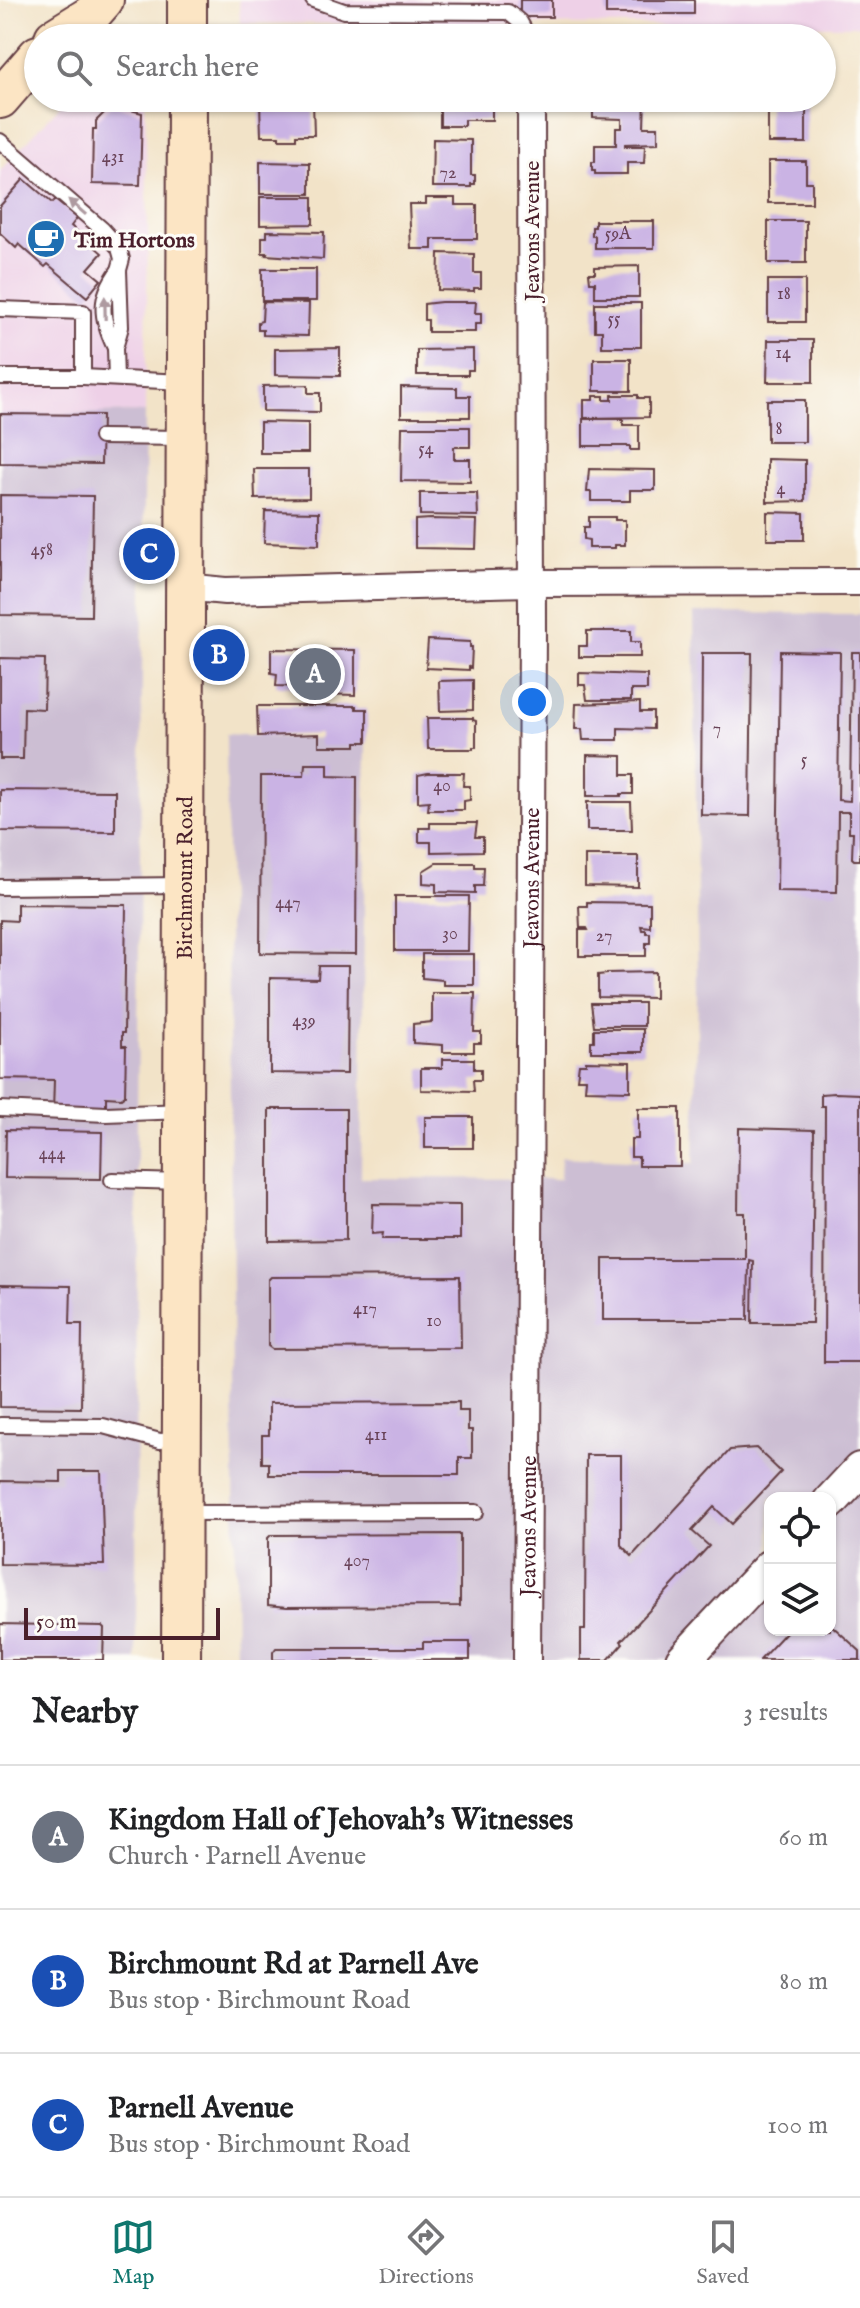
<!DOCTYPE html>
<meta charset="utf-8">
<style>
body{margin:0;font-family:"IM FELL English",serif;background:#f6f6f6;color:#202124}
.controls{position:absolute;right:24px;bottom:24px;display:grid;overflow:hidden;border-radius:16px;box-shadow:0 2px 6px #0004}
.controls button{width:72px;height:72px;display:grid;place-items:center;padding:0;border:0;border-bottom:2px solid #e0e0e0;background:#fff;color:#202124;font:40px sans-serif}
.scale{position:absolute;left:24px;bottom:20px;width:196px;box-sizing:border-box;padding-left:8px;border:4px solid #4a1f2b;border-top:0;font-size:22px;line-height:28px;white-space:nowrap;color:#4a1f2b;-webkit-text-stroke:6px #fdfcf7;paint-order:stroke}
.you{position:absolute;left:532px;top:702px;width:28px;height:28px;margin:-20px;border:6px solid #fff;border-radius:50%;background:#1a73e8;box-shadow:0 0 0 12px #1a73e833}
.badge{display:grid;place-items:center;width:52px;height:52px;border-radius:50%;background:#0f766e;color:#fff;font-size:26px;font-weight:700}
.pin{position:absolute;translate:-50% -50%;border:4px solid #fff;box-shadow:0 2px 8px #0006}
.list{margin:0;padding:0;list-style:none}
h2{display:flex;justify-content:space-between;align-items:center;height:104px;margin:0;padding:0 32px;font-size:34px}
h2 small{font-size:26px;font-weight:400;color:#757577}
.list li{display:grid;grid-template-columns:52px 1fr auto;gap:24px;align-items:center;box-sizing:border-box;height:144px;padding:0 32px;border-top:2px solid #e0e0e0}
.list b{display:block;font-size:30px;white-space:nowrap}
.list p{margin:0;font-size:26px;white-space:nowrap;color:#757577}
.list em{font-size:26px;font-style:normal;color:#757577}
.icon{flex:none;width:44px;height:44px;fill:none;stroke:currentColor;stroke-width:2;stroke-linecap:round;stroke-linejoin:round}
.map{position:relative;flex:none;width:860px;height:1660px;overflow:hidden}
.search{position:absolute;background:#fff;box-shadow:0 2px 6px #0004;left:24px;right:24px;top:24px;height:88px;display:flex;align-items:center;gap:20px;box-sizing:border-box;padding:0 28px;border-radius:44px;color:#757577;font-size:30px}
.sheet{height:536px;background:#fff}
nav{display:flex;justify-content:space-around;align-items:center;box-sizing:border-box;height:112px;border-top:2px solid #e0e0e0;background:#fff;font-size:22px;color:#757577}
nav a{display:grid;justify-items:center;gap:4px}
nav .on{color:#0f766e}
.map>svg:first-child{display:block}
.built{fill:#eed0e7}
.industrial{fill:#ccbed3;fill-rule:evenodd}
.building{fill:#cab3e4}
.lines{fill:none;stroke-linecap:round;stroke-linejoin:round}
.service-casing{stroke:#633c43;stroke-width:18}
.minor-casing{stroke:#633c43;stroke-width:30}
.tertiary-casing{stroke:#633c43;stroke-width:38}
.secondary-casing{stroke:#633c43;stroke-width:42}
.service{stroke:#fff;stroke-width:14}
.minor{stroke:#fff;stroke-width:26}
.tertiary{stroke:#fff;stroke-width:34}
.secondary{stroke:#fce5c4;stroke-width:38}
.oneway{fill:#ae9aa0}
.labels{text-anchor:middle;stroke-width:6;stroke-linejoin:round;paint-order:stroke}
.number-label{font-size:18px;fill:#6a4459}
.street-label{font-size:22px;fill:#4a1f2b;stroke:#fdfcf7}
.poi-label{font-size:22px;font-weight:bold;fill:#4a1f2b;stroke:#fdfcf7;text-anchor:start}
</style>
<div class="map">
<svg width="860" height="1660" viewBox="0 0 860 1660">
<rect width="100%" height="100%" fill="#fdfcf7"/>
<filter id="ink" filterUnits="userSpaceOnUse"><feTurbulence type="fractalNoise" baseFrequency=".0125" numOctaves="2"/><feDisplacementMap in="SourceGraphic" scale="16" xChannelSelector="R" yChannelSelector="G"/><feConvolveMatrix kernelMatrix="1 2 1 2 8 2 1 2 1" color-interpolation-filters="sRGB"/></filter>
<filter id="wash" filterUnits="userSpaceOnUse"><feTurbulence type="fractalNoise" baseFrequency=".006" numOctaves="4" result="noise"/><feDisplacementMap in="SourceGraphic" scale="32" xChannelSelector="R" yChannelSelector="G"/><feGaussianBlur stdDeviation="1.8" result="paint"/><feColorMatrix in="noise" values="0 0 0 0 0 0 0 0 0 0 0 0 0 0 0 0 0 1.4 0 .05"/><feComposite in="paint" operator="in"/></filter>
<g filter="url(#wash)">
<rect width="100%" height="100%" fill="#f2e3c8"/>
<g class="built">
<path d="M239,0H860V26L240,23Z"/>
<path d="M67,98H145L148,234L145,412L0,415V171Z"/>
</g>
<g class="industrial">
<path d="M145,412L137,1123L136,1660H0V415Z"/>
<path d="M694,613L860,614V1660H236L226,734L366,742L361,1178L560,1179L561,1157L694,1163L698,994ZM770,1498H830V1630H770Z"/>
</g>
<g id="blocks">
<g class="building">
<rect x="520" y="0" width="32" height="17"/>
<rect x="606" y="0" width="88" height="14"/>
<path d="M440,98H492V120H464V126H440Z"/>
<path d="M593,98H645L644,127H658V143L625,144V146H645L644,163H627V174H595V171H592V162H595V145H616V128H622V119L593,118Z"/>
<path d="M313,101L314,135H296V139H279V136H261L260,102Z"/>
<rect x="768" y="101" width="38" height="42"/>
<path d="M112,105L142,113L140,185L92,184L93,129H96V121Z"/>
<path d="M433,139L471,140V175H475V184H471V187H432Z"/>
<path d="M768,161H806V182H812V203H768Z"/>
<path d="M260,162L310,163V194H260Z"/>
<path d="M24,179L52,203L55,200L77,218L71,226L102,253L88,269L101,280L87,297L48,264L45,267L19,244L16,248L0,233V206Z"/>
<path d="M260,197H313V224L260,225Z"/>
<path d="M426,198H455V205H477V239H432V249H411L409,204H426Z"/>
<path d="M595,221H654V248H595V236H592V227H595Z"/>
<rect x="768" y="221" width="38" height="42"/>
<path d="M267,231L324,232L323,259L266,255L267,253H262V237H267Z"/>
<path d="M439,253L474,254V273H481V288H474V291L438,290Z"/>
<path d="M639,266V297H595V282H590L589,273H595V267Z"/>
<rect x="262" y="269" width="54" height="32"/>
<rect x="768" y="280" width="37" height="42"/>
<path d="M263,302L309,303L308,336L263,335V330H258V322L262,321Z"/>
<path d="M441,302H476L475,313H481V324H475V332H428V320H424V304Z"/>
<path d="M595,303H641V347H602V331H595Z"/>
<path d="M768,340H813V382H767Z"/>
<path d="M340,348V376L275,375V349Z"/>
<path d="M473,349V370H468V375H417V350Z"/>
<rect x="594" y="359" width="37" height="32"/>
<path d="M308,385V393H320V412L263,411V386Z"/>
<path d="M401,387L457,388V396H470V417H401Z"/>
<path d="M612,395H638V398H649V417L584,418V400H593V396H604V400H612Z"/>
<rect x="767" y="400" width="38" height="42"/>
<path d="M0,414L102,415L101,464L0,463Z"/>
<path d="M583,419H623V425H639V450H630V446H583Z"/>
<path d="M260,422L308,423V453H260Z"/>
<path d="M402,427H470V447H454V459H470V482L401,481Z"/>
<path d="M767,459L805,460V501L767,502Z"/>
<path d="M254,469H309V498L255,499Z"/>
<path d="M589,469L655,470V490H630V501H591V492H587Z"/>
<path d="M420,493H477L478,516L420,515Z"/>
<path d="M0,495L93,496L91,616L0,615Z"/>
<path d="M265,511L319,512V545L264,543Z"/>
<path d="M767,512L804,513V540H767Z"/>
<path d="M589,517H615V520H625V545H615V548H589V540L584,539V527H589Z"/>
<path d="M430,519L477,520L476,549L415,548V520Z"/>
<path d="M587,631H631V642H640V657H579V646H587Z"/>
<path d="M428,640L470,642V647H472L471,668L469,667V670L426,668Z"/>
<path d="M271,649L355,650V695L318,694V698H305V687L276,686L277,674L271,673Z"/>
<path d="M780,651L840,652L838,800L850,801L852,652H860V860H854L852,858L853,832H849V812H838L837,892L777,891Z"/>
<path d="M702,653H752L750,816L701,815Z"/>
<path d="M0,658L45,659L44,709L24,708L23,759H0Z"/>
<path d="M579,673L647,675V690H631V700H587L585,685H579Z"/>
<path d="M473,680V710L440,711L439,681Z"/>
<path d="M640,702V712H653V729L618,728V740H583L582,729H575L576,704Z"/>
<path d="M257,706H356V709H367V742H356V746H319V734L258,736Z"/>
<path d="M427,718H473V720L476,721V747H473V749H428Z"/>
<path d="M587,755L622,756V775H633V794H621V796H587Z"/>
<path d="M305,764H328V776L357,777L356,954L260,953L261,776H304Z"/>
<path d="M428,773H464L463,786H470V800L464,801V810H428L429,801L418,802V775Z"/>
<path d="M0,790L115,791V832L0,831Z"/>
<path d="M587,802H631L632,830H587Z"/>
<path d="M430,823H477L475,837H483V851L431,852V842H419V828H430Z"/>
<path d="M585,856H638V887L585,886Z"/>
<path d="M436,863H475V867H484L483,886H475V893L436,892V884L423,883V871Z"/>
<path d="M395,896H469L468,951H395Z"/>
<path d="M587,902L650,903V927L641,926L642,930H646V933H650V943H646V956H579V930H588L587,928H580L579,906H587Z"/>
<path d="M17,904L126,905L124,1033H122V1046H126L125,1095L121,1098L106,1097V1113L53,1112L54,1080L0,1079V920L17,921Z"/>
<path d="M422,954H474V985H443V980L422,978Z"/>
<path d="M319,966H348L347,1074L270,1073V978L318,979Z"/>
<path d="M655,972V998L598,997V975L607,974V973Z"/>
<path d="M432,993H475L474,1032H481V1043H474V1052H443V1045L413,1043V1024L432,1022Z"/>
<path d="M591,1003H644V1026H594Z"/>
<path d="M594,1029H643V1052H591V1041H594Z"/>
<path d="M442,1059H474V1069H481V1080H473L474,1091L421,1090V1068H442Z"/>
<path d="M586,1061L630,1062V1091L585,1090L586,1079H577L579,1064H586Z"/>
<path d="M835,1093L860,1094V1362H824L825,1106H821V1094Z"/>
<path d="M638,1108H680V1166H639V1157H631V1139H638Z"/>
<path d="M269,1109H346V1240L269,1241Z"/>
<rect x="425" y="1117" width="48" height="31"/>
<path d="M739,1128L814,1130L812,1323H752L753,1261L749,1260L748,1320H603V1259H745V1213H738Z"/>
<path d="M6,1130L102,1132L101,1179L5,1178Z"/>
<path d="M373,1204L460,1205V1239H382L383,1233L372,1234Z"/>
<path d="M460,1276L461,1348L272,1349L268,1346V1280L271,1277Z"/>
<path d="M0,1285L71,1286L70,1324H82L81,1408L0,1407Z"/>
<path d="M459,1402V1411H468V1430H472V1458H459V1475H269V1463H262V1435H269V1403Z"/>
<path d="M756,1448L781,1472L732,1524L714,1507L692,1531L709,1546L621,1641L623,1643L608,1660H581V1630H585L586,1455H621V1545L632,1556L730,1450Z"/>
<path d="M61,1471H101L104,1565L0,1564V1481L61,1482Z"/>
<path d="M460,1534V1606L287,1607L268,1605V1538L271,1535Z"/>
<path d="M0,1624L102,1626L104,1628L103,1660H0Z"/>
<path d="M830,1624L860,1651V1660H760L788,1630H830Z"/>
<path d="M423,1642H470V1660H273V1652L276,1648H423Z"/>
</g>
</g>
</g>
<g filter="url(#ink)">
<use href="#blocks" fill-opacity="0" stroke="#633c43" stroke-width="2"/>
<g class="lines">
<g class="service-casing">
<g id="service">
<path d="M313,0L344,11L508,12L520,22L529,38"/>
<path d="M0,141L102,229L119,248L122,259L119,270L121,327L115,348L116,378"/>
<path d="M0,309L83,312V377"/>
<path d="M115,348C100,317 98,298 119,270"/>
<path d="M0,377H83L183,382"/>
<path d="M101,437L185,438"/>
<path d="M0,887L184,885"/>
<path d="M0,1109L106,1114L183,1111"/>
<path d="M112,1180L182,1182"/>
<path d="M0,1425L103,1426L160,1441L182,1440"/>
<path d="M182,1513L476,1512"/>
</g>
</g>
<g class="minor-casing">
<g id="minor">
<path d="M185,587L225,591L531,583L860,582"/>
<path id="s1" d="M527,1660L532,629L531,98"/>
</g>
</g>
<g class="tertiary-casing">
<g id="tertiary">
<path d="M830,1502L860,1470"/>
<path d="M683,1660L770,1567"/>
</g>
</g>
<g class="secondary-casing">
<g id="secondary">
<path d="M54,38L91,15L104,0"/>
<path d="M187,38V0"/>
<path d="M0,99L38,55"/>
<path id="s2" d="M181,1660L187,98"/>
</g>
</g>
<use href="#service" class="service"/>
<use href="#minor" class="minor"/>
<use href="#tertiary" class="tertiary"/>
<use href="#secondary" class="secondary"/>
</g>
<defs><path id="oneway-solid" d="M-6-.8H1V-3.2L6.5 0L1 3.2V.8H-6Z" transform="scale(2)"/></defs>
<g class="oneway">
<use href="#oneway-solid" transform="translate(77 207) rotate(-139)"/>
<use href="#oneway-solid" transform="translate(105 308) rotate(-91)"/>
</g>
</g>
<defs>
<g id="cafe-disc" transform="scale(2)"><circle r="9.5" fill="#1f6fb2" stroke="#fdfcf7"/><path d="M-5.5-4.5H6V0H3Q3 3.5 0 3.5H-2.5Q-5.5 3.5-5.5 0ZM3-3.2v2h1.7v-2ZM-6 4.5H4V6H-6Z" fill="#fff"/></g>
</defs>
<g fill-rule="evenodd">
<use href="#cafe-disc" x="46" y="239"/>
</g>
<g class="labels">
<g class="number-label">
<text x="113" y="162">431</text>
<text x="448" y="178">72</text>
<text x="618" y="239">59A</text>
<text x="784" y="299">18</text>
<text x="614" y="324">55</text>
<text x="783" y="358">14</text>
<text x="779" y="434">8</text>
<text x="426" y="454">54</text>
<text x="781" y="494">4</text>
<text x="42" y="555">458</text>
<text x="717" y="734">7</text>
<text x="804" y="765">5</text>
<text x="442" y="791">40</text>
<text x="288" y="908">447</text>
<text x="450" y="939">30</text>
<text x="604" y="941">27</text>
<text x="304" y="1026">439</text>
<text x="52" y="1159">444</text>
<text x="365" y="1314">417</text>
<text x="434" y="1326">10</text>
<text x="376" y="1440">411</text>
<text x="357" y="1566">407</text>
</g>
<g class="street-label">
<text transform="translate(531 231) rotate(-90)" y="8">Jeavons Avenue</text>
<text dy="8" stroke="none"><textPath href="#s2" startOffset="782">Birchmount Road</textPath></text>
<text dy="8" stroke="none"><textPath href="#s1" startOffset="782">Jeavons Avenue</textPath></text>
<text dy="8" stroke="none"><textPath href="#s1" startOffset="134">Jeavons Avenue</textPath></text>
</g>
<g class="poi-label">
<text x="74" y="247">Tim Hortons</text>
</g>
</g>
</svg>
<div class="controls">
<button><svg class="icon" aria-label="locate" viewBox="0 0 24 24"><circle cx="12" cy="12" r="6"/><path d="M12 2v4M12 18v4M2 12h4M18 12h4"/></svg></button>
<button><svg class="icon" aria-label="layers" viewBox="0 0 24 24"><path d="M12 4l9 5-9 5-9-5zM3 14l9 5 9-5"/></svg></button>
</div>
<div class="scale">50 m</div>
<div class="you"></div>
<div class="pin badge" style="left:315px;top:674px;background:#6b7280">A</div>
<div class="pin badge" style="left:219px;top:655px;background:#1a4fb4">B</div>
<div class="pin badge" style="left:149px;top:554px;background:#1a4fb4">C</div>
<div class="search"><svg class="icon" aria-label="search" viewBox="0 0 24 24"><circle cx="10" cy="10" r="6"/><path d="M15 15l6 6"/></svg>Search here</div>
</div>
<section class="sheet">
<h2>Nearby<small>3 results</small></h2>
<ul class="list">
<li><span class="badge" style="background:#6b7280">A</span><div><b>Kingdom Hall of Jehovah's Witnesses</b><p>Church · Parnell Avenue</p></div><em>60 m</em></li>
<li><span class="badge" style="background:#1a4fb4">B</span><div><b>Birchmount Rd at Parnell Ave</b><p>Bus stop · Birchmount Road</p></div><em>80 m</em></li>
<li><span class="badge" style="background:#1a4fb4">C</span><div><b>Parnell Avenue</b><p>Bus stop · Birchmount Road</p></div><em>100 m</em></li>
</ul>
</section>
<nav>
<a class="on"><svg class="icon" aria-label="map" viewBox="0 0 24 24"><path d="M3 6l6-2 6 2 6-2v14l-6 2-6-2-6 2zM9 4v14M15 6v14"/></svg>Map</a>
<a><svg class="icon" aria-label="directions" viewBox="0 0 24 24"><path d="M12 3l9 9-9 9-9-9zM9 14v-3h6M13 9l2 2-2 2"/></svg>Directions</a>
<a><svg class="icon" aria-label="saved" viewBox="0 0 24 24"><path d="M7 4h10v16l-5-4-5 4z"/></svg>Saved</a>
</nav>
